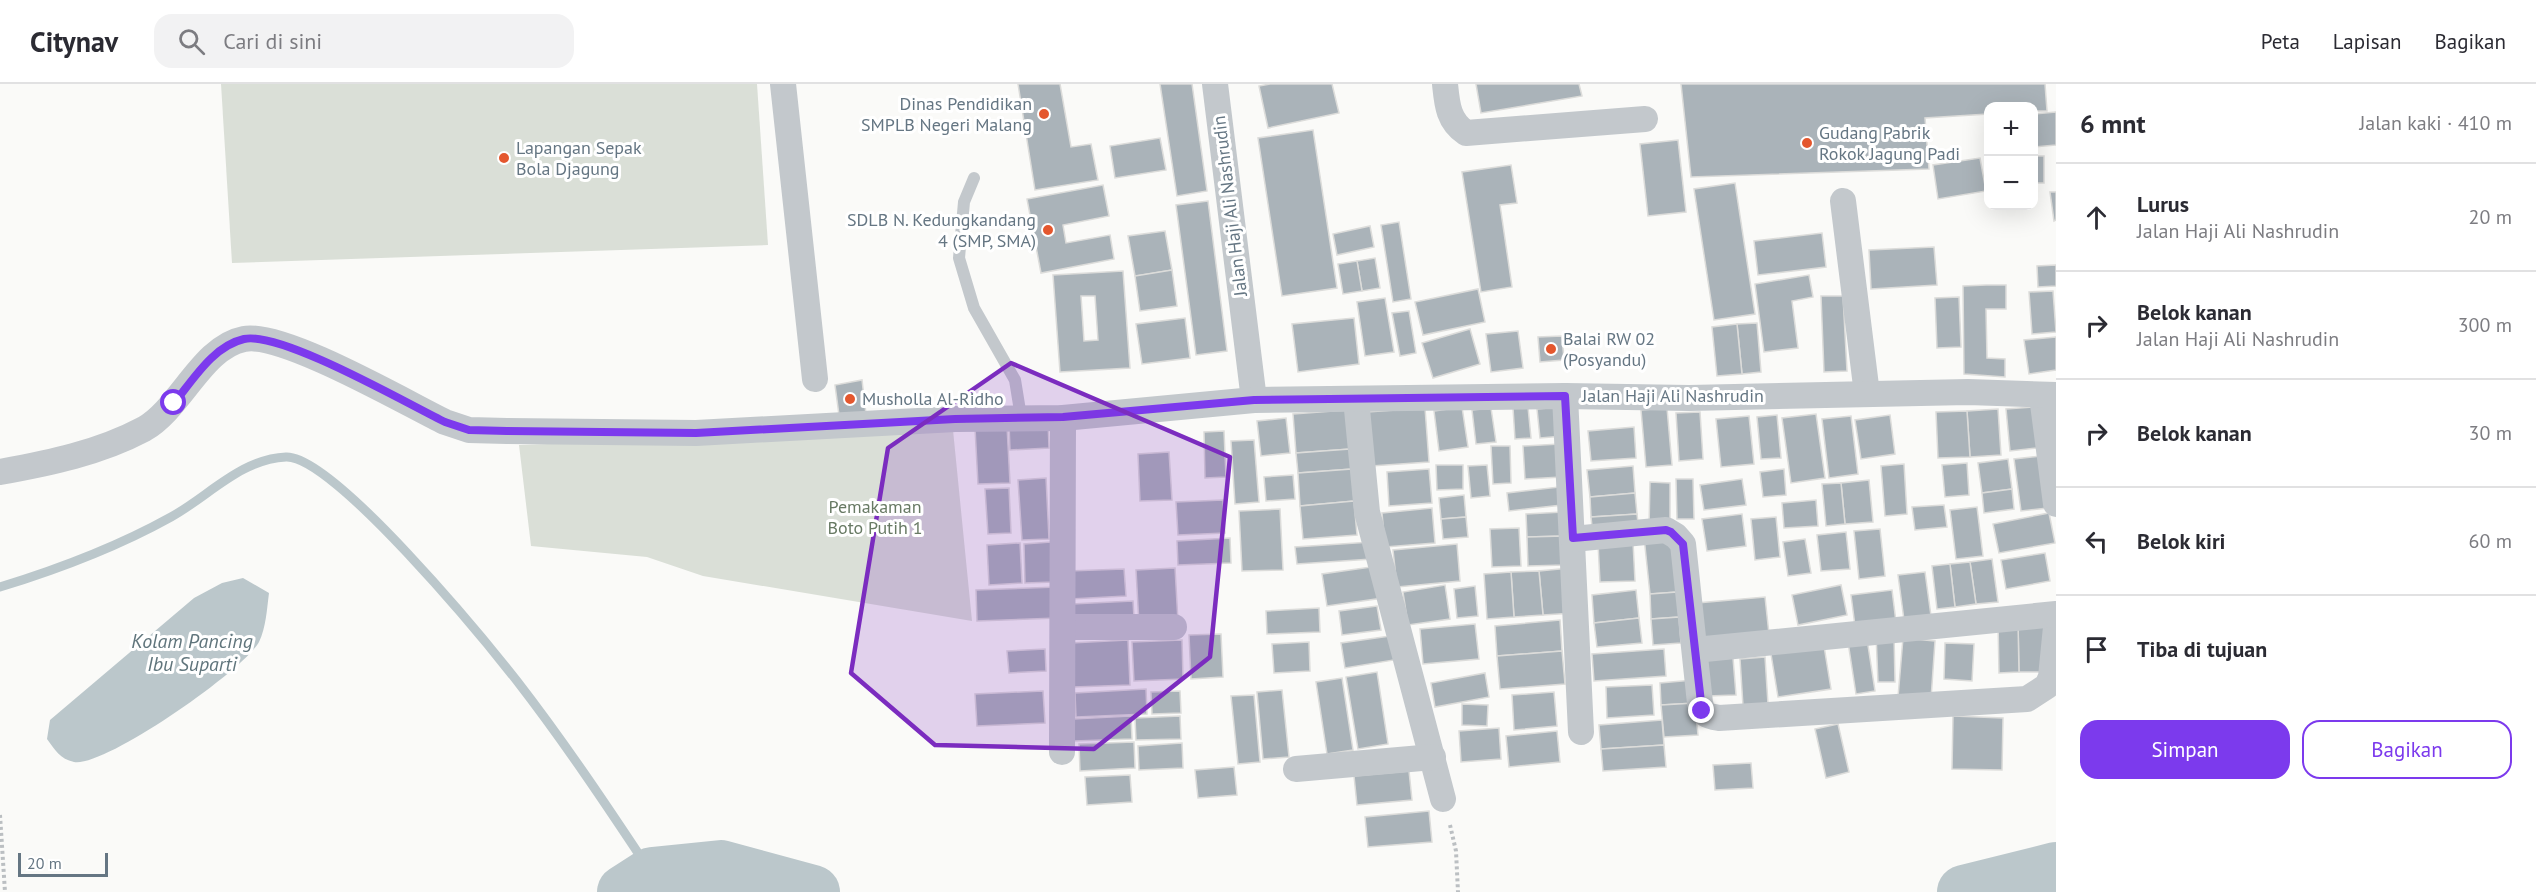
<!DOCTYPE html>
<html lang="id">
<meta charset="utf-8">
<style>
body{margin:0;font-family:"PT Sans",sans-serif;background:#f2f2f3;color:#2b2b33}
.controls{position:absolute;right:18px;top:18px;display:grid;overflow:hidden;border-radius:12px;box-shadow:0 6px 24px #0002}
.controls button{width:54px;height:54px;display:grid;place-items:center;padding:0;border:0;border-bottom:2px solid #e1e1e2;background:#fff;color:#2b2b33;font:30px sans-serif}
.scale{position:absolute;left:18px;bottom:15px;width:90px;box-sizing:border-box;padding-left:6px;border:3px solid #657683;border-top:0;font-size:16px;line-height:21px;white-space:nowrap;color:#657683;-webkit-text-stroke:4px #fff;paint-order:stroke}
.stop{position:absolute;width:18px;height:18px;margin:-14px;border:4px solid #7c3aed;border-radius:50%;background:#fff}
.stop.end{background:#7c3aed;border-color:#fff;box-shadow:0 2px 6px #0008}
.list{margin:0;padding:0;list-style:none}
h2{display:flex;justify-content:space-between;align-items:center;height:78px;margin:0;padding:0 24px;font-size:26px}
h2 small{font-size:20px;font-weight:400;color:#7c7c81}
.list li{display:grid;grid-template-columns:39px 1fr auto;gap:18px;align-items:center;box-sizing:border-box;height:108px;padding:0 24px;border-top:2px solid #e1e1e2}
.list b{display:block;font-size:22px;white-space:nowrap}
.list p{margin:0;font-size:20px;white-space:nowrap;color:#7c7c81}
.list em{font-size:20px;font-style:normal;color:#7c7c81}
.actions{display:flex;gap:12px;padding:18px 24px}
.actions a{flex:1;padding:14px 0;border:2px solid #7c3aed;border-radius:18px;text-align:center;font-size:21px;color:#7c3aed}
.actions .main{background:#7c3aed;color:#fff}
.icon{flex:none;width:33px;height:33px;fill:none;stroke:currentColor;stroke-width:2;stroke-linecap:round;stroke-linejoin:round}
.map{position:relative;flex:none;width:2056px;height:808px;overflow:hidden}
header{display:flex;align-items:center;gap:36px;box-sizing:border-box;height:84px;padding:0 30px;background:#fff;border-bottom:2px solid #e1e1e2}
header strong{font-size:28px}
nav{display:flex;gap:33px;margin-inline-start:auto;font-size:21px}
.search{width:420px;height:54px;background:#f2f2f3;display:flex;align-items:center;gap:15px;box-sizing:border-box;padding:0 21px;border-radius:18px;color:#7c7c81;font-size:22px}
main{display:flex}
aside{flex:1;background:#fff}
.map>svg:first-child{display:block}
.green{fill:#dadfd7}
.water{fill:#bbc7cb}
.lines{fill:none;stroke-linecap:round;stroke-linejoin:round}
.stream{stroke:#bbc7cb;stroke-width:9}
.river{stroke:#bbc7cb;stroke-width:54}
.building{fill:#aab3b9;stroke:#dcdcda;stroke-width:1.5;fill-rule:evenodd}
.path{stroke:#bbbfc2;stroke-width:4;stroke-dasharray:3 3;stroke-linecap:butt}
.lane{stroke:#c3c8cc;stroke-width:12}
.street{stroke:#c3c8cc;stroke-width:26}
.route{stroke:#7c3aed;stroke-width:8}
.marked{fill:#7b2cbf;fill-opacity:0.2;stroke:#7b2cbf;stroke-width:4.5;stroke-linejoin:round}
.poi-dot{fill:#e4572e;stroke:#fff;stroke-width:2}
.labels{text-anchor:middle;stroke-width:6;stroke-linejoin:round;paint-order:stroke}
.poi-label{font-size:18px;fill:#657683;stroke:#fff;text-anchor:start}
.street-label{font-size:18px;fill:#657683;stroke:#fff}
.park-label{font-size:18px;fill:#687a64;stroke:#fff}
.water-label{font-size:20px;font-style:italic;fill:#60757c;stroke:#fff}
</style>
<header>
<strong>Citynav</strong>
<div class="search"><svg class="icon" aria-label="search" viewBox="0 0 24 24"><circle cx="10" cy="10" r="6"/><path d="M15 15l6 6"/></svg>Cari di sini</div>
<nav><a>Peta</a><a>Lapisan</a><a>Bagikan</a></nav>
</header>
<main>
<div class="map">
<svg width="2056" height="808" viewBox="0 0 2056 808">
<rect width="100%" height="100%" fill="#fafaf8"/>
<g class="green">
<path d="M221,0H757L768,161L232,179Z"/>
<path d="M953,346L972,537L703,492L647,473L531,462L519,361Z"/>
</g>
<path class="water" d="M243,494L269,509C267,524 266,544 259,558C244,586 104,684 74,678C60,675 55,666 47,655L50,636L194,514L222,499Z"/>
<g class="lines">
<path class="stream" d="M0,503C59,485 117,463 171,433C209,412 241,375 286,373C333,371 484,555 517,597C565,659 609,725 652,790"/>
<g class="river">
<path d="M624,808L652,790L721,783L813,808"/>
<path d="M1964,808L2056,785"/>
</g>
</g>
<g class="building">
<path d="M1018,0H1060L1071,63L1091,60L1098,96L1035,106Z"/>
<path d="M1160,0H1192L1207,107L1177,112Z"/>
<path d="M1270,0H1332L1339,29L1268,44L1259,2Z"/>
<path d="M1476,0H1579L1582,12L1481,29Z"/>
<path d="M1681,0H2045L2047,27H2034V22H1988V30L1925,34L1929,85L1691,93Z"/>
<path d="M2056,28V61L2034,63V30Z"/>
<path d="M1313,46L1337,204L1282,212L1258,54Z"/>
<path d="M1160,54L1166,86L1115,94L1110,62Z"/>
<path d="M1678,56L1686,128L1648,132L1640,60Z"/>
<rect x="2034" y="72" width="10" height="27"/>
<path d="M1980,74L1986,107L1938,115L1933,81Z"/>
<path d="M1511,81L1517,119L1500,121L1512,203L1481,208L1462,88Z"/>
<path d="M1735,99L1755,230L1714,236L1694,105Z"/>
<path d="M1103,101L1109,132L1063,141L1066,159L1110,151L1114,175L1041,189L1027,115Z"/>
<path d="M2050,108H2056V136L2054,137Z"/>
<path d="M1208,117L1227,267L1196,271L1176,121Z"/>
<path d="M1399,138L1411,215L1393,218L1381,141Z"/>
<path d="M1370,142L1374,163L1337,171L1333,150Z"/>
<path d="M1165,147L1172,186L1135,192L1128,152Z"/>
<path d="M1822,149L1826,183L1758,191L1754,157Z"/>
<path d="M1934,163L1937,201L1871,205L1869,166Z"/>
<path d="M1375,174L1380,204L1362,207L1357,177Z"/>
<path d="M1357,177L1362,207L1343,210L1338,180Z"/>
<path d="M2056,181V202L2038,203L2037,182Z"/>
<path d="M1172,186L1177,222L1140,227L1135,192Z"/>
<path d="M1123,187L1130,284L1060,288L1053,191ZM1081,212H1095L1098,256L1084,257Z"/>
<path d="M1809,191L1813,213L1792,217L1798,264L1764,268L1755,200Z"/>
<path d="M1986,201H2006V225H1986L1987,274L2005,275V293L1964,290L1963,202Z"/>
<path d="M1478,205L1485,238L1423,251L1415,218Z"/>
<path d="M2053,207L2056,248L2032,250L2029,208Z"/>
<path d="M1821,212H1843L1847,287L1824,288Z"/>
<path d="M1959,213L1961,263L1937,264L1935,214Z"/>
<path d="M1385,214L1394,268L1365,272L1357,218Z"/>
<path d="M1409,227L1416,269L1400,272L1392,229Z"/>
<path d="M1185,234L1190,274L1142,280L1136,240Z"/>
<path d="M1354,234L1359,280L1298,288L1292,240Z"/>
<path d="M1757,239L1761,288L1742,290L1737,240Z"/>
<path d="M1737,240L1742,290L1717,292L1712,243Z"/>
<path d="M1470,245L1480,280L1433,294L1422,259Z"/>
<path d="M1518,247L1523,284L1491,288L1486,250Z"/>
<path d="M1562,252L1564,276L1540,278L1538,253Z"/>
<path d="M2056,253V286L2029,290L2024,256Z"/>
<path d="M862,296L866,330L839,331L835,301Z"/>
<path d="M1462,323L1468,363L1439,367L1434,327Z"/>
<path d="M1528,323L1531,354L1515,355L1513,324Z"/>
<path d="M1560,323L1563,352L1540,354L1537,325Z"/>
<path d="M2033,323L2037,364L2010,367L2006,325Z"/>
<path d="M1425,324L1429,378L1371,382L1367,328Z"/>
<path d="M1491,324L1496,358L1476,360L1472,326Z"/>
<path d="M1667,324L1672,381L1646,383L1641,326Z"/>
<path d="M1998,325L2001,371L1970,373L1967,327Z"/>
<path d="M1347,326L1350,365L1296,369L1293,330Z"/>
<path d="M1967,327L1970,373L1938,374L1936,328Z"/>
<path d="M1700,328L1703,375L1679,377L1676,329Z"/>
<path d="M1816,330L1825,394L1791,399L1782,334Z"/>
<path d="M1777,331L1781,374L1761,375L1757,333Z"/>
<path d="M1890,331L1895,370L1861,375L1855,336Z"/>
<path d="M1749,332L1754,380L1721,383L1716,335Z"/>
<path d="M1851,332L1858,390L1829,394L1822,335Z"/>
<path d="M1286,334L1290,369L1261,372L1257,337Z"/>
<path d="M1048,337L1049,364L1010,366L1009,339Z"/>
<path d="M1007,342L1010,399L978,400L975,344Z"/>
<path d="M1634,343L1636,374L1591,377L1588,347Z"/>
<path d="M1224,347L1226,393L1205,394L1204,348Z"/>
<path d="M1254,356L1259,418L1235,420L1231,357Z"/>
<path d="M1560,360L1562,393L1525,395L1523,362Z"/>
<path d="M1491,362H1510L1511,399L1493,400Z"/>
<path d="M1350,365L1352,385L1298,389L1296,369Z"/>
<path d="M1169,368L1172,416L1140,417L1138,370Z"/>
<path d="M2041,372L2048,424L2021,427L2014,375Z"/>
<path d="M2008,375L2012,405L1982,409L1978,379Z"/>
<path d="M1967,379L1969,411L1945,413L1942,381Z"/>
<path d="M1904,380L1907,430L1885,432L1881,382Z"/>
<path d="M1436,381H1463V405L1437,406Z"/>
<path d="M1487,381L1490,412L1471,414L1468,382Z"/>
<path d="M1633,382L1635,409L1590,413L1587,386Z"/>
<path d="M1352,385L1354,417L1300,422L1298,389Z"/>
<path d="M1429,385L1432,419L1389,422L1387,388Z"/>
<path d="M1784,385L1786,411L1763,413L1760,388Z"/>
<path d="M1293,391L1295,415L1266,417L1264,393Z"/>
<path d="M1046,394L1049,455L1022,456L1018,396Z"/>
<path d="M1676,395H1693L1694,435H1677Z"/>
<path d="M1742,395L1746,421L1704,426L1700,401Z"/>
<path d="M1869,396L1873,438L1845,440L1841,399Z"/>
<path d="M1650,398L1670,399V443H1649Z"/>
<path d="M1841,399L1845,440L1826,442L1822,400Z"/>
<path d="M1559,403L1562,421L1509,427L1507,409Z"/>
<path d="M1009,404L1011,449L988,450L985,405Z"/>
<path d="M2012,405L2014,425L1984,429L1982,409Z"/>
<path d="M1635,409L1637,430L1591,433L1590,413Z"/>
<path d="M1464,411L1466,433L1441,435L1439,414Z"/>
<path d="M1223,416L1225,449L1178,451L1176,418Z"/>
<path d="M1816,416L1818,442L1784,444L1782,419Z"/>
<path d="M1354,417L1357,451L1303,455L1300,422Z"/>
<path d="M1944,421L1947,443L1915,446L1912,423Z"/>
<path d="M1977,423L1983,472L1956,475L1950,426Z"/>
<path d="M1432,424L1435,459L1385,463L1382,429Z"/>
<path d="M1280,425L1283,486L1242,487L1239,427Z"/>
<path d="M1563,428L1564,452L1527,453L1526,430Z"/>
<path d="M2049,429L2055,459L1999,469L1993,440Z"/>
<path d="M1637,430L1639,448L1593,452L1591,433Z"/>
<path d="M1742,430L1746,462L1707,467L1702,435Z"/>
<path d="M1466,433L1468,453L1443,455L1441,435Z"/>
<path d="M1776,433L1780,473L1755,476L1751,435Z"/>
<path d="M1519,444L1521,482L1492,483L1490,445Z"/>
<path d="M1880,445L1885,492L1859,495L1854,447Z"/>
<path d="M1846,448L1850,485L1821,487L1817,451Z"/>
<path d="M1672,451L1677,508L1650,510L1644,453Z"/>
<path d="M1564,452L1565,481L1528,482L1527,453Z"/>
<path d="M1230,454L1231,479L1178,481L1177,457Z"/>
<path d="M1805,455L1811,489L1788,492L1783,458Z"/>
<path d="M1051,458L1054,498L1025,499L1024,460Z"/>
<path d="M1371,458L1372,475L1297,480L1295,463Z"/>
<path d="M1633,458L1635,497L1600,498L1598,459Z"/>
<path d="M1020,459L1022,499L989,501L987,461Z"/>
<path d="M1457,460L1460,497L1397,503L1393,466Z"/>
<path d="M2045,469L2050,497L2006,505L2001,476Z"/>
<path d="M1992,475L1998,518L1976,520L1970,478Z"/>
<path d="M1970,478L1976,520L1955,523L1950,480Z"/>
<path d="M1950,480L1955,523L1937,525L1932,482Z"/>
<path d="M1378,482L1383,514L1327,522L1322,490Z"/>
<path d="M1175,484L1178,538L1139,540L1136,486Z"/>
<path d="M1570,484L1574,529L1543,531L1539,487Z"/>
<path d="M1124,485L1126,512L1070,515L1068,487Z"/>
<path d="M1539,487L1543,531L1514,533L1511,488Z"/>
<path d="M1511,488L1514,533L1487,535L1484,490Z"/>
<path d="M1925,488L1931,532L1904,536L1898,491Z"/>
<path d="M1445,501L1450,535L1408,541L1403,508Z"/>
<path d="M1841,501L1847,531L1798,541L1792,511Z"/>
<path d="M1475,502L1478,532L1457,534L1454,505Z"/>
<path d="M1057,503L1058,534L977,537L976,506Z"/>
<path d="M1636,506L1639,534L1594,539L1592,511Z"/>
<path d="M1892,506L1896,538L1855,542L1851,511Z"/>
<path d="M1677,508L1679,533L1651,535L1650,510Z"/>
<path d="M1765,513L1769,550L1701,557L1697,519Z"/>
<path d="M1133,517L1134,534L1073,536L1072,520Z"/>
<path d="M1377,522L1381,546L1342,551L1339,527Z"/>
<path d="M1319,524L1320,548L1267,550L1266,527Z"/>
<path d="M1679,533L1681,559L1653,561L1651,535Z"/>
<path d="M1639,534L1642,559L1597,563L1594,539Z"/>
<path d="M1560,536L1562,567L1497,572L1495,542Z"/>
<path d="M2048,537L2049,588H2019L2018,538Z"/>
<path d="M1998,538H2018L2019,588L1999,589Z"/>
<path d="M1475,540L1479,575L1423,580L1420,545Z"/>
<path d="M1221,550L1223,593L1191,595L1189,551Z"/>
<path d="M1894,550L1895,598H1878L1876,551Z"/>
<path d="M1397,551L1400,575L1345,584L1341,559Z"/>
<path d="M1903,554L1935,557L1931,615L1898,613Z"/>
<path d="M1867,555L1875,607L1856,610L1848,558Z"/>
<path d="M1128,556L1130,601L1073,603L1071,559Z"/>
<path d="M1182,556L1183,595L1134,597L1132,558Z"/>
<path d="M1823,556L1831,605L1778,613L1770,564Z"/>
<path d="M1309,558L1310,587L1274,589L1272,560Z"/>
<path d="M1945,559L1974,560L1972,597L1944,595Z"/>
<path d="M1045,565L1046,587L1009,589L1007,567Z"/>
<path d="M1664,565L1666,592L1594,597L1592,570Z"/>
<path d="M1562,567L1565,600L1500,605L1497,572Z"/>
<path d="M1765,573L1768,620L1743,622L1740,575Z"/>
<path d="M1733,574L1736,611L1707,612L1704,576Z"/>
<path d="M1377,588L1388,660L1358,665L1346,593Z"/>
<path d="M1485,589L1489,613L1435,623L1431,599Z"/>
<path d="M1342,594L1353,666L1327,670L1316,598Z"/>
<path d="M1693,596L1695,619L1661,621L1660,599Z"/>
<path d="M1652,601L1654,631L1607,634L1606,603Z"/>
<path d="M1146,605L1147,630L1076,633L1075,609Z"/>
<path d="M1282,606L1289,673L1263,675L1257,608Z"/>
<path d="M1043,607L1045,639L977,642L975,610Z"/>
<path d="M1180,607L1181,629L1152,630L1151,608Z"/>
<path d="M1554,608L1557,642L1514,646L1512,611Z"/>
<path d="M1254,611L1260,678L1238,680L1231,612Z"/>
<path d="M1695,619L1698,651L1664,653L1661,621Z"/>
<path d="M1462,620L1488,621L1487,642L1462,641Z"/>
<path d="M1131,632L1132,655L1074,657L1073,635Z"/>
<path d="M1180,632L1181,655L1136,656L1135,634Z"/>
<path d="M1953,632L2003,634L2002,686L1952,685Z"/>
<path d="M1662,636L1664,661L1601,665L1599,641Z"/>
<path d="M1838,640L1849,688L1826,694L1815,645Z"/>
<path d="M1499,644L1501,675L1461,678L1459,647Z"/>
<path d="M1557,647L1560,678L1509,683L1506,652Z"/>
<path d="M1134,658L1135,684L1080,687L1079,660Z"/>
<path d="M1182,659L1183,684L1139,686L1138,662Z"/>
<path d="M1664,661L1666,683L1603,687L1601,665Z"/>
<path d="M1751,679L1753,704L1715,706L1713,681Z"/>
<path d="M1234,683L1237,711L1198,714L1195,686Z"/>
<path d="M1409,687L1412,716L1357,721L1354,692Z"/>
<path d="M1130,691L1132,718L1087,721L1085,693Z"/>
<path d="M1429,727L1432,758L1368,763L1365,733Z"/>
</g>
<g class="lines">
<g class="path">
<path d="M0,731L5,808"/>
<path d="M1450,741L1456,767L1458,808"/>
</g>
<path class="lane" d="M974,94L964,118L959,174L974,224L1015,296L1021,333"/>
<g class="street">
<path d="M783,0L815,295"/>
<path d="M1215,0L1254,316"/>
<path d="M1445,0C1447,20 1448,37 1466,49L1645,35"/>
<path d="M1843,117L1867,310"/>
<path d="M1565,312L1581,648"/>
<path d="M2042,312L2056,420"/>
<path d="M1356,315L1367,428L1443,715"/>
<path d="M0,388C49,379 99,369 144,345C181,324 202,263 244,255C282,247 406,319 445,338L469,346L507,347L696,349L955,335L1063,334L1254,316L1565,312L1689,314L1968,308L2056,311"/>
<path d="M1573,455L1666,446L1676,452L1683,460L1700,619C1703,631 1707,632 1719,634L2027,615L2047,602L2051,593L2056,543"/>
<path d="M1063,543H1174"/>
<path d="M1695,566L2056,530"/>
<path d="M1062,668L1063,334"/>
<path d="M1296,685L1433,673"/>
</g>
</g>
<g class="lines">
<path class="route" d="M174,319C193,296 213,262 244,255C281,247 406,319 445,338L469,346L507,347L696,349L955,335L1063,333L1254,316L1565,312L1573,454L1666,446L1671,448L1683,460L1702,627"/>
</g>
<path class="marked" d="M1011,279L1230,373L1210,573L1094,665L935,661L851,589L888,364Z"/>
<g class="poi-dot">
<circle cx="1044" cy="30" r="6"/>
<circle cx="1807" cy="59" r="6"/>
<circle cx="504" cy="74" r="6"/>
<circle cx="1048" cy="146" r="6"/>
<circle cx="1551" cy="265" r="6"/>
<circle cx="850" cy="315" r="6"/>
</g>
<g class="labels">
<g class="poi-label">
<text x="1032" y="26" text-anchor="end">Dinas Pendidikan<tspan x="1032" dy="21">SMPLB Negeri Malang</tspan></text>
<text x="1819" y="55">Gudang Pabrik<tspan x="1819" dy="21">Rokok Jagung Padi</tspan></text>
<text x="516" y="70">Lapangan Sepak<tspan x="516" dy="21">Bola Djagung</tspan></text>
<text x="1036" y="142" text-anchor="end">SDLB N. Kedungkandang<tspan x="1036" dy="21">4 (SMP, SMA)</tspan></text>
<text x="1563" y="261">Balai RW 02<tspan x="1563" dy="21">(Posyandu)</tspan></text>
<text x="862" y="321">Musholla Al-Ridho</text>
</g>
<g class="street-label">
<text transform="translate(1230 122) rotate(-97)" y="6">Jalan Haji Ali Nashrudin</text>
<text x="1673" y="318">Jalan Haji Ali Nashrudin</text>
</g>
<g class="park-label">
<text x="875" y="429">Pemakaman<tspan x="875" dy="21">Boto Putih 1</tspan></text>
</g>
<g class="water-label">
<text x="192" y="564">Kolam Pancing<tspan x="192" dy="23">Ibu Suparti</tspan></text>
</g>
</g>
</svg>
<div class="controls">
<button>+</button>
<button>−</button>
</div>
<div class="scale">20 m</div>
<div class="stop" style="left:174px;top:319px"></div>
<div class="stop end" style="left:1702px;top:627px"></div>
</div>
<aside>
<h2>6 mnt<small>Jalan kaki · 410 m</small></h2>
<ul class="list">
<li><svg class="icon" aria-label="ahead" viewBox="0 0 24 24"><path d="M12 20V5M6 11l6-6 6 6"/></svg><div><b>Lurus</b><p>Jalan Haji Ali Nashrudin</p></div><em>20 m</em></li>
<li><svg class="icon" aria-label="right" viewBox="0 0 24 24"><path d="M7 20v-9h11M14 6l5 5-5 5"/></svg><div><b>Belok kanan</b><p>Jalan Haji Ali Nashrudin</p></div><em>300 m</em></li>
<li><svg class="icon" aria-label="right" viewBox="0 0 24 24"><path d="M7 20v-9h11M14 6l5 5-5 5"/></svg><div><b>Belok kanan</b></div><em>30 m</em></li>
<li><svg class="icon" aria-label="left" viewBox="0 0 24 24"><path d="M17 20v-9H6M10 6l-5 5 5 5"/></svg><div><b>Belok kiri</b></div><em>60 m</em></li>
<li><svg class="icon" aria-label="arrive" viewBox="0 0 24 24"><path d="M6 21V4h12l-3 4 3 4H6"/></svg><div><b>Tiba di tujuan</b></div></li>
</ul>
<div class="actions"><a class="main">Simpan</a><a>Bagikan</a></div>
</aside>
</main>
